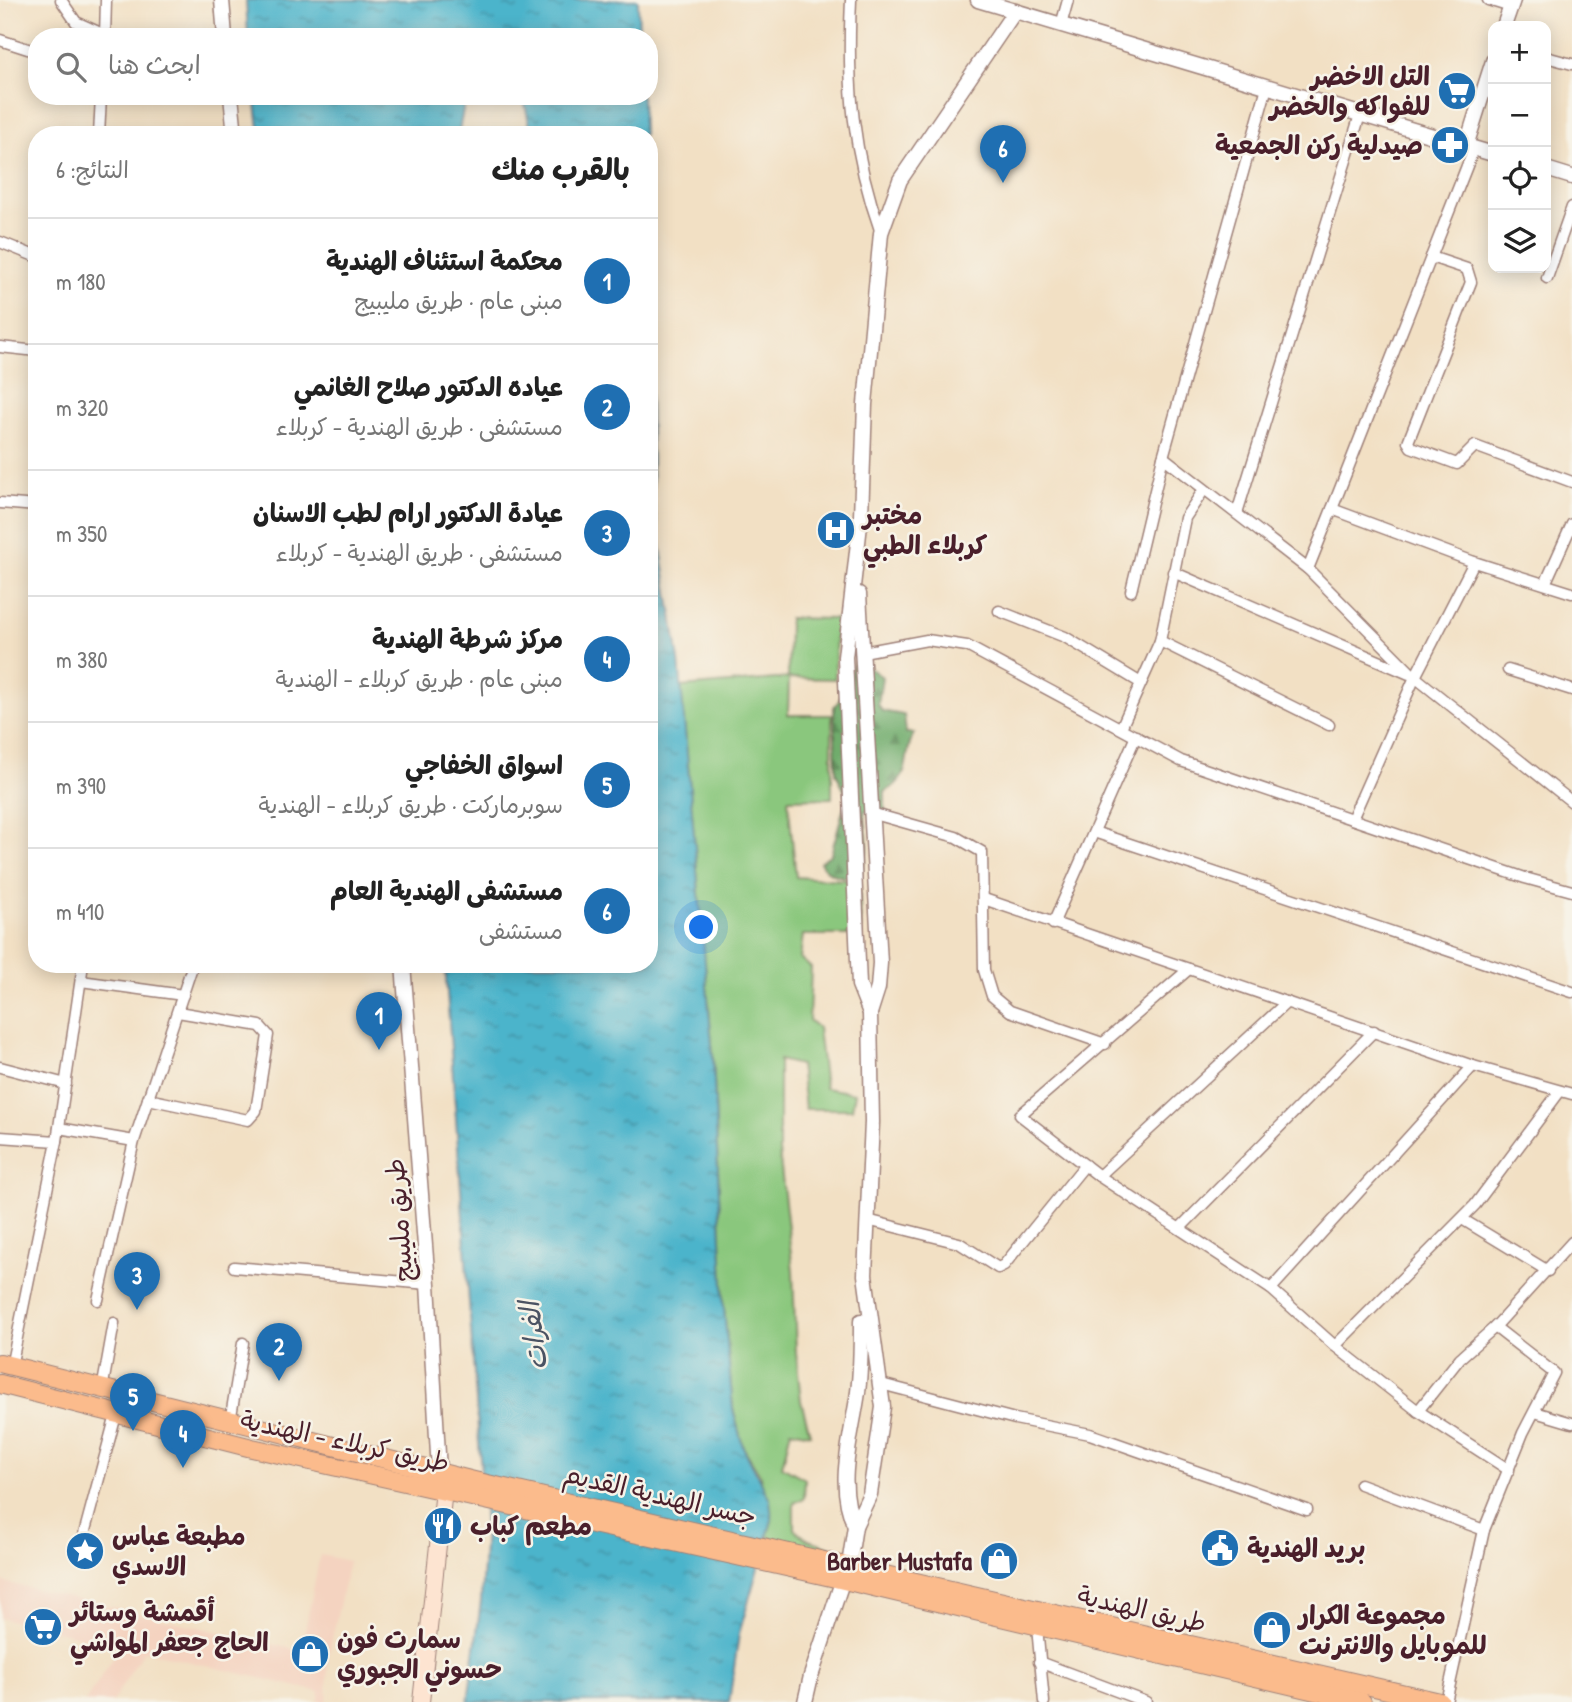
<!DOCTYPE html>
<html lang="ar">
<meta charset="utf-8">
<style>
body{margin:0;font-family:"Patrick Hand","Playpen Sans Arabic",sans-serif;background:#f2f2f2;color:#222;direction:rtl}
.controls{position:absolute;right:21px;top:21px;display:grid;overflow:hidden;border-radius:14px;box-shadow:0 4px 18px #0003}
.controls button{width:63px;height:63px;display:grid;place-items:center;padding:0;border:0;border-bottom:2px solid #e0e0e0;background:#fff;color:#222;font:35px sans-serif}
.you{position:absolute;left:702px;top:928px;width:24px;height:24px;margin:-18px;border:5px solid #fff;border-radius:50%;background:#1a73e8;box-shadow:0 0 0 10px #1a73e833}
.badge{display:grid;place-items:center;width:46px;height:46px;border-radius:50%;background:#1f6fb2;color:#fff;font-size:23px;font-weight:700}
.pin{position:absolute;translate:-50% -58px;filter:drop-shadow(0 2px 4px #0008)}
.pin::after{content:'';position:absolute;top:37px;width:24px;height:21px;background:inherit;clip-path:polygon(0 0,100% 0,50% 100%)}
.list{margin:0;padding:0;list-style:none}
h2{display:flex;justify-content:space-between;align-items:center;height:91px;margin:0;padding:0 28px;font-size:30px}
h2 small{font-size:23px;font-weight:400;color:#767676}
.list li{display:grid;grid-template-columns:46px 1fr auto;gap:21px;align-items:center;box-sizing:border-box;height:126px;padding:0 28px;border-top:2px solid #e0e0e0}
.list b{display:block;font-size:26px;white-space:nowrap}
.list p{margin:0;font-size:23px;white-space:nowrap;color:#767676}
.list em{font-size:23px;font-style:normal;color:#767676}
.icon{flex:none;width:38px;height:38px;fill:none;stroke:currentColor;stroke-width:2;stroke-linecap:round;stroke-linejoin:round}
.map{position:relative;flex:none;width:1572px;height:1702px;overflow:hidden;direction:ltr}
.search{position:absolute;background:#fff;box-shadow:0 4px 18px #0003;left:28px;top:28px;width:630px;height:77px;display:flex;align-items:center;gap:18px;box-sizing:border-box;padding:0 24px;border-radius:28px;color:#767676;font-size:26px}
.panel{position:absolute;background:#fff;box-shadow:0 4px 18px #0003;left:28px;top:126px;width:630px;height:847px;border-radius:28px;direction:rtl}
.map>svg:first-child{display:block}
.built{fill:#f4d3c0}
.grass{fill:#8ac77d;stroke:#6a7354;stroke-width:2}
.forest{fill:url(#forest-firs);stroke:#5c664c;stroke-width:2}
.water{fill:url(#water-ripples);stroke:#4b6a7b;stroke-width:2}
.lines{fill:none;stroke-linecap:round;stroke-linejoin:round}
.minor-casing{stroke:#9e8078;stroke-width:13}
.tertiary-casing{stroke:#9e8078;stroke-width:17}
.secondary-casing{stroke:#9e8078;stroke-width:18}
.primary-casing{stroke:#9e8078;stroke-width:20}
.minor{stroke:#fff;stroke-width:10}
.tertiary{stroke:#fff;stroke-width:14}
.secondary{stroke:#fde4d1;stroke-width:16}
.primary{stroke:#fbbb8c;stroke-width:18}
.labels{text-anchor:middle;stroke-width:5;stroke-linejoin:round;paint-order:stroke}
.poi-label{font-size:26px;font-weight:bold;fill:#4a1f2b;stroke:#f7f3e8;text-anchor:start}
.street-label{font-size:26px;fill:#4a1f2b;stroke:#f7f3e8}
.water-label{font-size:28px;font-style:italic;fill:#4b5363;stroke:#f7f3e8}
</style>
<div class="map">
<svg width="1572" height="1702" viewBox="0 0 1572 1702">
<defs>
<pattern id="forest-firs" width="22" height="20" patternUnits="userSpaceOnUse" patternTransform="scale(1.75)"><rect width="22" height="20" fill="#6fac6c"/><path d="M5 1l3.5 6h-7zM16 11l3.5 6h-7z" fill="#5d8b59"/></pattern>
<pattern id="water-ripples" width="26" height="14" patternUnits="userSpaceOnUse" patternTransform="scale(1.75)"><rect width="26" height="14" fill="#4cb4cb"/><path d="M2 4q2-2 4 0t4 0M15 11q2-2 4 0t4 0" fill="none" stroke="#4192a5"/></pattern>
</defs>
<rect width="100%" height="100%" fill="#f7f3e8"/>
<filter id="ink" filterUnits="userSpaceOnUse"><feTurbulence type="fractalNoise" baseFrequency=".0143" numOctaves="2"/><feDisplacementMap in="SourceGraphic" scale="14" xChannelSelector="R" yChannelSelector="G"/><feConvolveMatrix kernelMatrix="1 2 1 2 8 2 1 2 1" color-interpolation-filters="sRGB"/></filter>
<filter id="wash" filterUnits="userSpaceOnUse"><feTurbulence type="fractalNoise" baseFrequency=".00686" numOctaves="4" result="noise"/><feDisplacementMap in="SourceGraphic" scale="28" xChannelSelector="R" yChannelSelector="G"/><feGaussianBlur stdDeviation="1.57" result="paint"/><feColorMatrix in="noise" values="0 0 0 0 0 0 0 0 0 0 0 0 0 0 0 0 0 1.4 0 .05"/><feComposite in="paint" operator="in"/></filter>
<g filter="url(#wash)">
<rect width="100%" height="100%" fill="#f2e0c4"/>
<path class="built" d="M320,1555L349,1561L328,1657L327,1702H318L320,1692L144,1651L112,1702H85L121,1646L0,1618V1581L301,1651Z"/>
<path class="grass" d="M789,618L836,619L835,679L789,678L788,715H832V798L788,799L796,877L859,881L861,935H803L800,958L811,968L809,1020L818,1028L825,1088L855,1093L852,1109H805L800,1065L779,1060V1151L793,1271L796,1353L801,1401L810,1434L791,1430L782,1466L805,1479L804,1498L794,1503V1529L807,1539L830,1547L827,1553L767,1537L772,1520L759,1473L743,1447L733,1409L724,1308L713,1056L681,687L788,678Z"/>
<path class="forest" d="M857,659L882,677L878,704L882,711L904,715L906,733H914C901,757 915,775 885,792V812L864,811L868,848L860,875C846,880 827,876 820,862L831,854L847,796L836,773L834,707C848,692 845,674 857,659Z"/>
<g class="water">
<path d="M246,0H638L639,37H248Z"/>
<path d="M255,96H466L458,135H260Z"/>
<path d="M523,96H642L643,135H532Z"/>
<path d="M649,363L653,500L679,660L713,1056L724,1308L733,1409L743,1447L770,1500L772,1520L739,1634L729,1702H468L481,1601L485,1528L445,964H649Z"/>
</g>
</g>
<g filter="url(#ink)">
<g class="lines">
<g class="minor-casing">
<g id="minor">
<path d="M61,0L76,22L105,35"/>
<path d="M851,0C847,85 852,152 881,233"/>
<path d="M1488,0L1511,7"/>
<path d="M1061,25L1068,0"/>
<path d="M105,37L106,0"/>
<path d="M0,40L37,52"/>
<path d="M1546,57L1572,64"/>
<path d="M99,135L101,96"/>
<path d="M0,242L37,257"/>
<path d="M1431,257L1467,269L1471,282L1408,442L1411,447L1457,464L1475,446L1572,482"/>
<path d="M1547,278L1572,207"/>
<path d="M0,347L37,351"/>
<path d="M1163,457L1308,569L1415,677L1572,802"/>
<path d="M0,503L37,506"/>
<path d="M1332,509L1474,148"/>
<path d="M1237,513L1360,115"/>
<path d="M1308,569L1332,509L1474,562L1572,593"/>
<path d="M1173,572L1409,674"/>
<path d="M1545,584L1572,524"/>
<path d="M1131,591L1163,457L1267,87"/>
<path d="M999,611L1065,637L1141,683"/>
<path d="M1160,641L1329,725"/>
<path d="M863,652L927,640L967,646L1181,761L1525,878L1572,891"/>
<path d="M1508,670L1572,690"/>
<path d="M1121,728L1160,641L1185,518L1203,491"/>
<path d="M871,813L956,837L982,852L984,970L992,996L1010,1011L1105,1044"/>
<path d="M1352,819L1415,677L1474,562"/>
<path d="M1094,832L1572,992"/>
<path d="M984,899L1473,1066L1572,1094"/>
<path d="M1053,924L1136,736"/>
<path d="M1189,969L1020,1115L1099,1176L1271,1289L1335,1346L1418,1411L1509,1470"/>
<path d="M81,981L183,995"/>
<path d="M0,1067L66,1084"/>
<path d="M148,1099L248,1120L256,1111L268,1035L260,1026L178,1012"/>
<path d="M59,1128L134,1141"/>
<path d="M0,1137L57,1141"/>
<path d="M1099,1176L1287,1002"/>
<path d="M1462,1219L1548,1271"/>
<path d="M867,1220L959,1243L998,1268L1004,1265L1085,1165"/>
<path d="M1180,1228L1374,1031"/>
<path d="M234,1267L428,1284"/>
<path d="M1271,1289L1473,1066"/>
<path d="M98,1300L134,1141L193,964"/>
<path d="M1335,1346L1475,1205L1560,1091"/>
<path d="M11,1367L57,1141L83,964"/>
<path d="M881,1384L1015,1419L1090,1434L1307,1510"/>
<path d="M102,1390L114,1323"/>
<path d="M1418,1411L1460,1358L1495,1327L1572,1242"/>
<path d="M1535,1412L1572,1423"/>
<path d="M230,1422L243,1343"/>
<path d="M1360,1484L1484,1530"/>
<path d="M80,1549L116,1415"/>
<path d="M1037,1627L1044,1702"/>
<path d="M1039,1662L1146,1702"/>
<path d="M1446,1702L1484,1530L1523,1433L1554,1373L1495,1327"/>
</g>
</g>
<g class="tertiary-casing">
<g id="tertiary">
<path d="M222,0L225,37"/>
<path d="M978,0L1493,154"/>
<path d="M1504,26L1513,0"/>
<path d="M231,96L235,135"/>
<path d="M1466,146L1493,61"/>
<path d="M1546,169L1572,177"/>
<path d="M859,594L880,963L878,988L870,1013"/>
<path d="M403,964L428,1284L439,1471"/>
<path d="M855,1526C835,1485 852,1436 858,1392C861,1368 861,1345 861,1321"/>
<path d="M849,1565L855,1526L870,1494L883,1407L865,1275L872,1122L870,1013L859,985L845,657L861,516L865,404L881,233L900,180L1015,11"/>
<path d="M805,1702L811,1676L843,1579"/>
</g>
</g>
<g class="secondary-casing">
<path id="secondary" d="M421,1702L444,1490"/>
</g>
<g class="primary-casing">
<g id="primary">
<path d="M0,1363L474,1481L1440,1702"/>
<path d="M0,1384L252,1448L831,1577L1362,1702"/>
</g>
</g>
<use href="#minor" class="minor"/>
<use href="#tertiary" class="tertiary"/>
<use href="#secondary" class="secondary"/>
<use href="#primary" class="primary"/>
</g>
</g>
<defs>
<g id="supermarket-disc" transform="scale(2.0125)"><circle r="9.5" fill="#1f6fb2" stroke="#f7f3e8"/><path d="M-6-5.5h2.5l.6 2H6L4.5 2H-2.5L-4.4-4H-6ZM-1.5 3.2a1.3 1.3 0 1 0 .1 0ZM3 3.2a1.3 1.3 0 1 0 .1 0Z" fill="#fff"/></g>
<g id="pharmacy-disc" transform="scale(2.0125)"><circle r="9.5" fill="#1f6fb2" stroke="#f7f3e8"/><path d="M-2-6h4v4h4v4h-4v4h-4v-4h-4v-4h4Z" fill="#fff"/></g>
<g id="hospital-disc" transform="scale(2.0125)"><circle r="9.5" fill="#1f6fb2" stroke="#f7f3e8"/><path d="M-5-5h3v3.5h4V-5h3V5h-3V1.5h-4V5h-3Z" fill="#fff"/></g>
<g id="restaurant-disc" transform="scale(2.0125)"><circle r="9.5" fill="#1f6fb2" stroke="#f7f3e8"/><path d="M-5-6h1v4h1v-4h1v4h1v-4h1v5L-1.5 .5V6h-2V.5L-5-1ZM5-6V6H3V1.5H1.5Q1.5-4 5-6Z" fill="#fff"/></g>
<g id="civic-disc" transform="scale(2.0125)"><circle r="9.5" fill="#1f6fb2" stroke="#f7f3e8"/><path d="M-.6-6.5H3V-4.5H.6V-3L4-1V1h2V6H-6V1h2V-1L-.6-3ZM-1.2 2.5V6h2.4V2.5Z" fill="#fff"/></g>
<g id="sight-disc" transform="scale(2.0125)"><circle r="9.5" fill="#1f6fb2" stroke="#f7f3e8"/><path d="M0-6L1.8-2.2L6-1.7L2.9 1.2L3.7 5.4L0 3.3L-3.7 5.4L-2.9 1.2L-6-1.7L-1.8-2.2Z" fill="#fff"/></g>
<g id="shop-disc" transform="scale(2.0125)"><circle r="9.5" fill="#1f6fb2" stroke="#f7f3e8"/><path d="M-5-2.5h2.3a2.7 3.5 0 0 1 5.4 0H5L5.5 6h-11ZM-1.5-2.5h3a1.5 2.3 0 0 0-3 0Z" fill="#fff"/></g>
</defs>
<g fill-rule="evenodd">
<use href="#supermarket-disc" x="1457" y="91"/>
<use href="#pharmacy-disc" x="1450" y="145"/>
<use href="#hospital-disc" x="836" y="530"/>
<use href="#restaurant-disc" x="443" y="1526"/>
<use href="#civic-disc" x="1220" y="1548"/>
<use href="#sight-disc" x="85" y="1551"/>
<use href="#shop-disc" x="999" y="1561"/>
<use href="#supermarket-disc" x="43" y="1627"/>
<use href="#shop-disc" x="1272" y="1630"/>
<use href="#shop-disc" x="310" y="1654"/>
</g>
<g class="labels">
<g class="poi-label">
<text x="1430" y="85" text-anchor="end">التل الاخضر<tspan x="1430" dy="30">للفواكه والخضر</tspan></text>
<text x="1423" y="154" text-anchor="end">صيدلية ركن الجمعية</text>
<text x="863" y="524">مختبر<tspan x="863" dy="30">كربلاء الطبي</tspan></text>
<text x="470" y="1535">مطعم كباب</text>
<text x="112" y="1545">مطبعة عباس<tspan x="112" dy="30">الاسدي</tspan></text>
<text x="1247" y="1557">بريد الهندية</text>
<text x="972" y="1570" text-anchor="end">Barber Mustafa</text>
<text x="70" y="1621">أقمشة وستائر<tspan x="70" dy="30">الحاج جعفر المواشي</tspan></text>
<text x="1299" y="1624">مجموعة الكرار<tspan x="1299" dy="30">للموبايل والانترنت</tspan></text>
<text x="337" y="1648">سمارت فون<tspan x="337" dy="30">حسوني الجبوري</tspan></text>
</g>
<g class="street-label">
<text transform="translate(399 1220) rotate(-94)" y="9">طريق مليبيج</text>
<text transform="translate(345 1441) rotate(12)" y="9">طريق كربلاء - الهندية</text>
<text transform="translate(660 1495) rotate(13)" y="9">جسر الهندية القديم</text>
<text transform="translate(1142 1609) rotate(13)" y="9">طريق الهندية</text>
</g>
<g class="water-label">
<text transform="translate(533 1336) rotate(-97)" y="10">الفرات</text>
</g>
</g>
</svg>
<div class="controls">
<button>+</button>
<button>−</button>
<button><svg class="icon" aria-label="locate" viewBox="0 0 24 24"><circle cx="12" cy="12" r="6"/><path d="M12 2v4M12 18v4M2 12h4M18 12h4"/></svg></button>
<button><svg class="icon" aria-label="layers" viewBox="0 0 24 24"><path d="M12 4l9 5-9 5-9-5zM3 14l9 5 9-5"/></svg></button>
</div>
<div class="you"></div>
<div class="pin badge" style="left:379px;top:1050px">1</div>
<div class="pin badge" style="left:279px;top:1381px">2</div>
<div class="pin badge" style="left:137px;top:1310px">3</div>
<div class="pin badge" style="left:183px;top:1468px">4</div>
<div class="pin badge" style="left:133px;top:1431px">5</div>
<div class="pin badge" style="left:1003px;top:183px">6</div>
<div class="search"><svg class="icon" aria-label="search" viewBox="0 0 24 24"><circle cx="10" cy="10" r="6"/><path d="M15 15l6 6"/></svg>ابحث هنا</div>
<section class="panel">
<h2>بالقرب منك<small>النتائج: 6</small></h2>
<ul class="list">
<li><span class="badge">1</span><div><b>محكمة استئناف الهندية</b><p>مبنى عام · طريق مليبيج</p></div><em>180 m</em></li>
<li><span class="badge">2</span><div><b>عياده الدكتور صلاح الغانمي</b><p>مستشفى · طريق الهندية - كربلاء</p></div><em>320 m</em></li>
<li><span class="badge">3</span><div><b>عيادة الدكتور ارام لطب الاسنان</b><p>مستشفى · طريق الهندية - كربلاء</p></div><em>350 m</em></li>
<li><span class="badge">4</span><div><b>مركز شرطة الهندية</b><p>مبنى عام · طريق كربلاء - الهندية</p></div><em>380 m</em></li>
<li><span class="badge">5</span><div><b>اسواق الخفاجي</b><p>سوبرماركت · طريق كربلاء - الهندية</p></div><em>390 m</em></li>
<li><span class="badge">6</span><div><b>مستشفى الهندية العام</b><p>مستشفى</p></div><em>410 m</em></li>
</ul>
</section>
</div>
